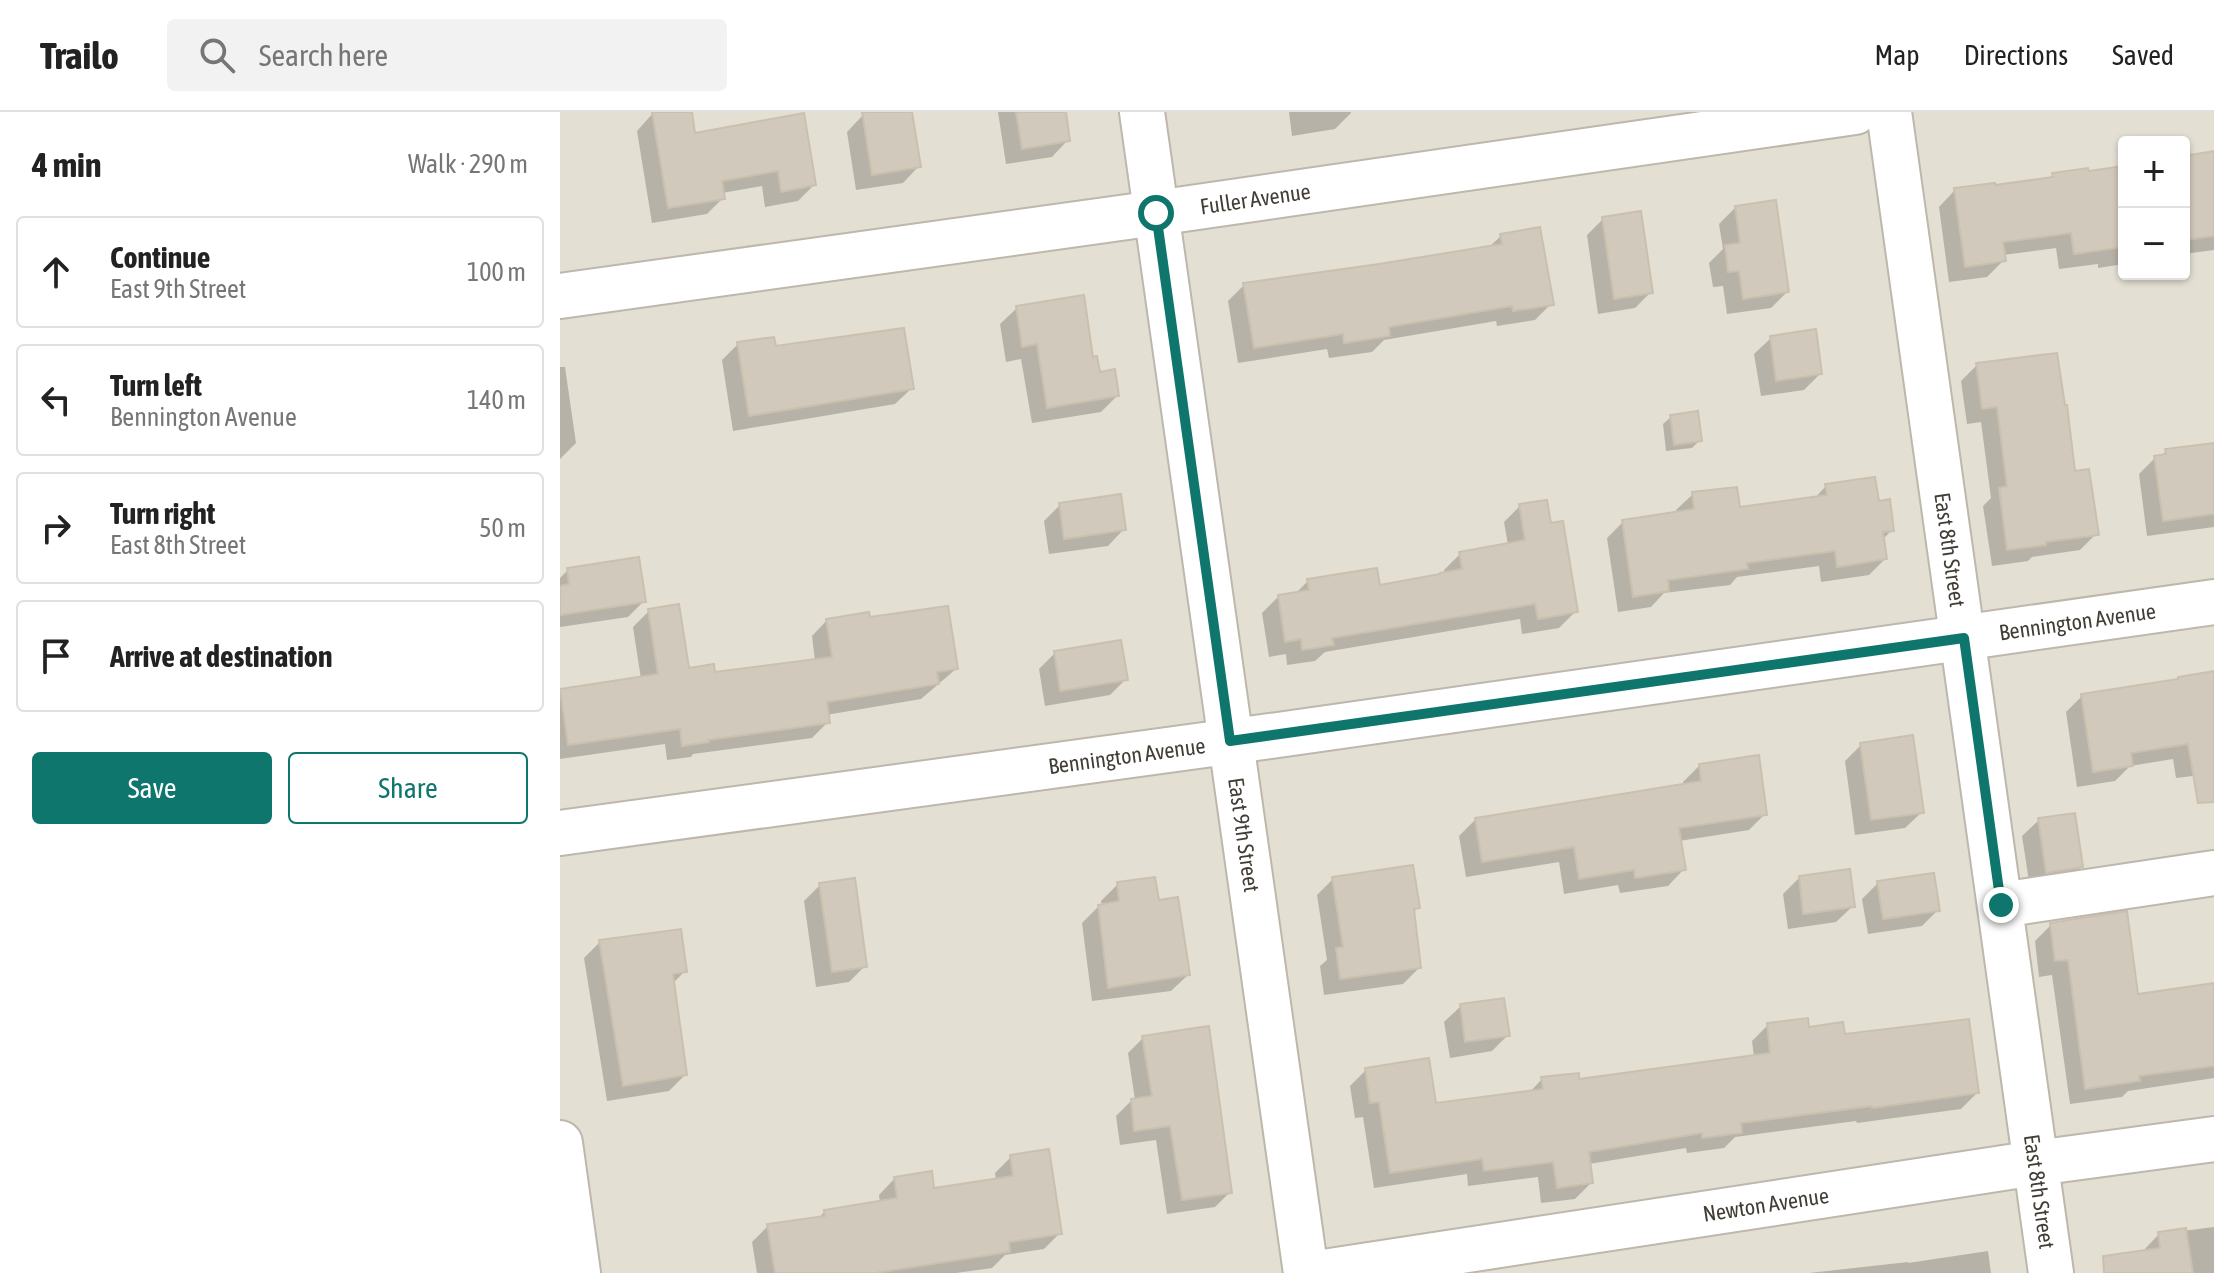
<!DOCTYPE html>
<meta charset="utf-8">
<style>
body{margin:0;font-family:"Asap Condensed",sans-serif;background:#f2f2f2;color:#222}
.controls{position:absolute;right:24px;top:24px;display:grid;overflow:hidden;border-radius:8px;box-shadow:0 2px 6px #0004}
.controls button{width:72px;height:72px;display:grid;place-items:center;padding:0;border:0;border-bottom:2px solid #e0e0e0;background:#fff;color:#222;font:40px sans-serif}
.stop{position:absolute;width:24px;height:24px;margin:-18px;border:6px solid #0f766e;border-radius:50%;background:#fff}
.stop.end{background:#0f766e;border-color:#fff;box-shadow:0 2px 8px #0008}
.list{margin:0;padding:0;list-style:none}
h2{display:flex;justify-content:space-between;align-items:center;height:104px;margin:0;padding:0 32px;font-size:34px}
h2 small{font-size:26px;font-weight:400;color:#767676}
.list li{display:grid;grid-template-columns:52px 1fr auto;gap:24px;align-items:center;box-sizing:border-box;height:112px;margin:0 16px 16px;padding:0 16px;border:2px solid #e0e0e0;border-radius:8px}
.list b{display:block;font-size:30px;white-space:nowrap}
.list p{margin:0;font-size:26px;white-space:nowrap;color:#767676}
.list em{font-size:26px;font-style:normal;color:#767676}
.actions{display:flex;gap:16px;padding:24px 32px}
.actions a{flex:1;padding:18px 0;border:2px solid #0f766e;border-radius:8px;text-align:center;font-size:28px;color:#0f766e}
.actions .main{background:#0f766e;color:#fff}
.icon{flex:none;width:44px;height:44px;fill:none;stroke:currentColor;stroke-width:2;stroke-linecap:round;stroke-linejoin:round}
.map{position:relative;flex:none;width:1654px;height:1161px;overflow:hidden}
header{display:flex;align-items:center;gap:48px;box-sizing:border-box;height:112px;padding:0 40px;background:#fff;border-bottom:2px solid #e0e0e0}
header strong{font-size:38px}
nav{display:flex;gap:44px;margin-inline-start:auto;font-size:28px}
.search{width:560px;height:72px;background:#f2f2f2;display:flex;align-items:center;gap:20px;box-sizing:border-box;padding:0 28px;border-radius:8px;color:#767676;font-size:30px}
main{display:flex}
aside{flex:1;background:#fff}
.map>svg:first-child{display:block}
.residential{fill:#e4dfd3;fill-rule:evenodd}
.shadow{fill:#0003}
.building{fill:#d1c9bb;stroke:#cbc0ae;stroke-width:2}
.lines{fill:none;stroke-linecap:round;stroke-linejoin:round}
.minor-casing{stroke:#beb7ab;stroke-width:48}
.minor{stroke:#fff;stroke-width:44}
.route{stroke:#0f766e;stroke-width:10}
.labels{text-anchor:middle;stroke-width:8;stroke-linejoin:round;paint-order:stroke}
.street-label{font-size:22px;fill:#423d35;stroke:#fff}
</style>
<header>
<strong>Trailo</strong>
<div class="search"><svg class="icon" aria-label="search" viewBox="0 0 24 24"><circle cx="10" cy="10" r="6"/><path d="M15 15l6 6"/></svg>Search here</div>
<nav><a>Map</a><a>Directions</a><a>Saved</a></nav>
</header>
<main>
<aside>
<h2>4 min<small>Walk · 290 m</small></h2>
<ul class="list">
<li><svg class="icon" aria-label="ahead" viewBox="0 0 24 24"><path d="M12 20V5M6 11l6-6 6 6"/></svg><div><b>Continue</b><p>East 9th Street</p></div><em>100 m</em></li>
<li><svg class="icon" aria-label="left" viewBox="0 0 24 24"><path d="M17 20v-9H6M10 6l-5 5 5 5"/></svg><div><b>Turn left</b><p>Bennington Avenue</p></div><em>140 m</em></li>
<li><svg class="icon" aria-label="right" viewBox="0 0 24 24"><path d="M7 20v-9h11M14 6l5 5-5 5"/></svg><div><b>Turn right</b><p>East 8th Street</p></div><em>50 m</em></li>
<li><svg class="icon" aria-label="arrive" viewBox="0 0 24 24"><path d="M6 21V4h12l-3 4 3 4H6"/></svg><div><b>Arrive at destination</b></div></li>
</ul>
<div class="actions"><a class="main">Save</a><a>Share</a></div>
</aside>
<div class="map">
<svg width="1654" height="1161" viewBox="0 0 1654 1161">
<rect width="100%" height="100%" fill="#f1ede4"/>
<path class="residential" d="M0,0H1654V1161H0ZM1564,30H1624V162H1564Z"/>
<g class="shadow">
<path d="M94,0H130L134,23L254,73L238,89L205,95L202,74L162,81L163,86L147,102L92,111L77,19Z"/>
<path d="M323,0H350L359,54L343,71L296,78L287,20L303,3Z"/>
<path d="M438,0H504L508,28L492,45L446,52Z"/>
<path d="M729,0H791V1L775,17L732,24Z"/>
<path d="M1654,41V138L1624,142V46Z"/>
<path d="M1564,56V152L1538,156V152L1499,157L1496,136L1443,143L1444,148L1427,165L1389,170L1379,95L1395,78L1434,75L1490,67L1493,63L1527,62Z"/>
<path d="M1176,95L1227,180L1211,196L1167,202L1163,174L1153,175L1149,151L1163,137L1159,112Z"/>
<path d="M1043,107L1091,180L1075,196L1038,202L1027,123Z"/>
<path d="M941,124L991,192L975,208L937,214L936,209L824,228L812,240L769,246L767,237L678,251L668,189L684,173L928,136Z"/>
<path d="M457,196L532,247L538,262L557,284L541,300L472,311L461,247L446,250L440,212Z"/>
<path d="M1211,226L1260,262L1244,278L1201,284L1194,242Z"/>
<path d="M178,232L214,236L352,276L335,292L173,319L162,248Z"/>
<path d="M1417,253L1513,362L1536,422L1520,438L1472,445L1468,449L1432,454L1423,394L1431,386L1421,310L1407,312L1401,269Z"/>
<path d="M0,255H5L16,331L0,347Z"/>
<path d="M1111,305L1140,328L1132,336L1106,339L1103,312Z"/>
<path d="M1654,333V415L1587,424L1579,362L1595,346L1600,345L1606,339Z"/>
<path d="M1266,374L1317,391L1332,418L1322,428L1325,447L1309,463L1261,470L1259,454L1177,465L1170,473L1104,481L1091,495L1058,500L1047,426L1063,410L1117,402L1116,398L1133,382L1178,398L1254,387Z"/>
<path d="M500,393L564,417L548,434L489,442L484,409Z"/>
<path d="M960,394L989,414L1016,499L999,516L962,522L960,507L765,540L755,549L727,553L726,542L709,545L702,501L719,484L735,482L748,469L818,475L884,462V458L900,442L948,433L944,410Z"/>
<path d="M8,458L84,489L68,505L0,515V466Z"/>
<path d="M89,499L127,558L154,562L255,549L252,524L267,508H308L396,557L361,587L266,603L268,610L252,626L133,642L131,645L107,648L105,632L0,647V579L81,567L73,515Z"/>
<path d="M495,541L566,567L550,583L485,594L479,557Z"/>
<path d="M1654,561V649L1641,663L1616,666L1613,647L1570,654L1555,669L1517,675L1506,600L1522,584Z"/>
<path d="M1301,633L1362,700L1345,716L1295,723L1285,649Z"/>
<path d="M1139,654L1205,702L1189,718L1119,729L1124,757L1108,774L1060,781L1058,773L1004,782L999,750L906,765L899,724L915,708L1124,674L1123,670Z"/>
<path d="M1479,708L1521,755L1505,771L1470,776L1462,724Z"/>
<path d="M1239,766L1293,794L1276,810L1228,817L1223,782Z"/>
<path d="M773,767L858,796L852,801L859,856L843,872L764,883L760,854L767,848L757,783Z"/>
<path d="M1318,771L1378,798L1362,814L1308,822L1302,787Z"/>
<path d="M558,772L597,790L628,863L611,879L532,889L522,811L539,794H542L541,789Z"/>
<path d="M260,773L305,854L289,870L256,875L244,789Z"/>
<path d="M1491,813L1577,884L1654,882V966L1568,979L1562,985L1510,992L1492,863L1479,865L1475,829Z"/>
<path d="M40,830L125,859L113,871L125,963L109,979L47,989L24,846Z"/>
<path d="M901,894L948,923L932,939L890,946L884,910Z"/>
<path d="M1208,913L1283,924L1417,981L1401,997L1297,1011L1296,1009L1175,1025L1164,1036L1127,1041L1126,1036L1029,1052L1031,1071L1015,1087L981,1091L978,1065L908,1074L907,1062L814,1076L803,1005L795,1006L790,974L806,958L875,993L969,981L982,967L1018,970L1194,945L1192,929Z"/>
<path d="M583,926L670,1080L655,1095L607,1102L596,1028L560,1033L556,1004L572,988H575L568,941Z"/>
<path d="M451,1045L500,1121L484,1137L445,1143L432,1156L396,1161H197L192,1130L208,1114L258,1107L265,1099L320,1091L319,1083L335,1066L372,1079L436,1069L435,1061Z"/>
<path d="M1654,1115V1161H1569L1583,1139L1599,1122Z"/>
<path d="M1428,1139L1431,1161H1249L1348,1150V1151Z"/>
</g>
<g class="building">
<path d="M92,0H132L135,21L244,1L256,73L221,80L218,59L162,69L165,87L108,96Z"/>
<path d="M302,0H352L361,55L312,63Z"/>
<path d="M456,0H506L510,29L462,37Z"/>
<path d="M1654,39V124L1624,128V44Z"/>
<path d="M1564,54V135L1514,142L1511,121L1443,130L1446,149L1405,155L1394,76L1435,71V73L1493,65L1492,61L1528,56L1529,59Z"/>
<path d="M1216,88L1229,180L1183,187L1179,159L1168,160L1165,133L1180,131L1175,94Z"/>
<path d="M1081,99L1093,181L1054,187L1042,105Z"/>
<path d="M980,115L994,193L953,199L952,194L829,215L830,224L784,231L783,222L694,236L683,171L819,152L942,132L940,122Z"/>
<path d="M524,183L533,245L537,244L540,260L555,257L559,284L487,296L477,232L462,235L456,194Z"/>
<path d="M344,216L354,277L189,304L177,230L214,225L216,234Z"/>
<path d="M1256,217L1262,262L1216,269L1210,224Z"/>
<path d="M1497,241L1505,293H1507L1515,359L1529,357L1539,423L1486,430V433L1447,438L1439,376L1447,374L1437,295L1422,297L1416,251Z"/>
<path d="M1138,299L1142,329L1114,333L1110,303Z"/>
<path d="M1654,331V402L1603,409L1594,344L1606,342L1605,337Z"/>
<path d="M1315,365L1319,389L1330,387L1334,419L1323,420L1327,447L1277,455L1275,439L1187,451L1188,457L1108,468L1109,479L1073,485L1062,408L1134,397L1132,380L1177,375L1180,395L1267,383L1265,372Z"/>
<path d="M561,382L566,418L504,427L499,391Z"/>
<path d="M987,388L991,411L1003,409L1018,500L978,507L975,492L772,526L774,533L742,538L741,527L725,530L718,483L749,478L747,467L817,456L820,473L880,462V461L902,457L899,440L965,428L959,392Z"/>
<path d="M79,445L86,490L0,503V474L9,472L7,456Z"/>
<path d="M119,492L129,556L154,552L155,560L272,545L266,507L309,500L310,505L388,494L398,557L377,560L379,572L267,590L270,611L148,628L149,630L122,634L120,617L8,633L0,577L98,562L88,497Z"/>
<path d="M561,528L568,568L500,579L494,539Z"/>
<path d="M1654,559V690L1638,691L1628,632L1571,641L1573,654L1533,660L1521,582L1618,567V565Z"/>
<path d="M1353,623L1364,701L1311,708L1300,631Z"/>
<path d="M1199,643L1207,703L1119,716L1126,758L1075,766L1074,758L1019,767L1014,735L922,750L915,706L1141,669L1139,652Z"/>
<path d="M1515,701L1523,755L1486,761L1478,706Z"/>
<path d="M853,753L860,796L854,797L861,856L780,867L776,836L783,835L772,765Z"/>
<path d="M1290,757L1295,795L1243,802L1239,764Z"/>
<path d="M1374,761L1380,799L1323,807L1317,769Z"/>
<path d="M595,765L599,788L618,785L630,863L548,876L538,793L559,789L557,770Z"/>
<path d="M295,766L307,855L272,860L259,771Z"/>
<path d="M1567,799L1578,882L1654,871V954L1579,964L1580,969L1525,977L1508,848L1495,849L1490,811Z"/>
<path d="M121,817L127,860L113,862L127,963L63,974L39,828Z"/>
<path d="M944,886L950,924L905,930L900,892Z"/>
<path d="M1248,906L1249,915L1283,910L1285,922L1409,907L1419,981L1312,996V994L1181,1011L1182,1021L1142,1026V1021L1029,1040L1033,1071L997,1076L993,1050L924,1059L922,1047L830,1061L819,990L810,991L805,956L869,946L876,991L983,977L981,965L1019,961V967L1210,941L1207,911Z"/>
<path d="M649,914L672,1081L622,1088L610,1014L574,1019L571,987L592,984L582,924Z"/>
<path d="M489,1037L502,1122L449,1130L450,1140L315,1161H215L207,1112L265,1104L264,1098L337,1086L334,1065L372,1059L374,1076L453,1064L450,1043Z"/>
<path d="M1626,1116L1633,1161H1544L1543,1144L1600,1136L1598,1120Z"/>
</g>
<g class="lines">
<g class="minor-casing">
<g id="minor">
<path id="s1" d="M582,0L746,1161"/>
<path id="s2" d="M1329,0L1491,1161"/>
<path id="s3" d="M0,184L596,101L1295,0"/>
<path id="s4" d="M0,721L718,623L1654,490"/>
<path d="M1441,793L1654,761"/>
<path d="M0,1031L18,1161"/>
<path id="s5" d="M757,1161L1476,1051L1654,1027"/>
</g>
</g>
<use href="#minor" class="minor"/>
</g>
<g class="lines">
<path class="route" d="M596,101L670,629L1404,526L1441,793"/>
</g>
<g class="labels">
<g class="street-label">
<text dy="8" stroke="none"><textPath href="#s3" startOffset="702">Fuller Avenue</textPath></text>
<text dy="8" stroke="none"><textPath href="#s2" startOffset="442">East 8th Street</textPath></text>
<text dy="8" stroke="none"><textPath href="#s4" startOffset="1532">Bennington Avenue</textPath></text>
<text dy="8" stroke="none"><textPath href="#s4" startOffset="572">Bennington Avenue</textPath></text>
<text dy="8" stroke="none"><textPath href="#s1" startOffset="730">East 9th Street</textPath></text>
<text dy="8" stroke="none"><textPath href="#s2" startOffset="1090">East 8th Street</textPath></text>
<text dy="8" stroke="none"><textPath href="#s5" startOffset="454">Newton Avenue</textPath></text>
</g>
</g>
</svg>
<div class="controls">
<button>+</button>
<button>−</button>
</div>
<div class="stop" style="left:596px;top:101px"></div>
<div class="stop end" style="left:1441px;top:793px"></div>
</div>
</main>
